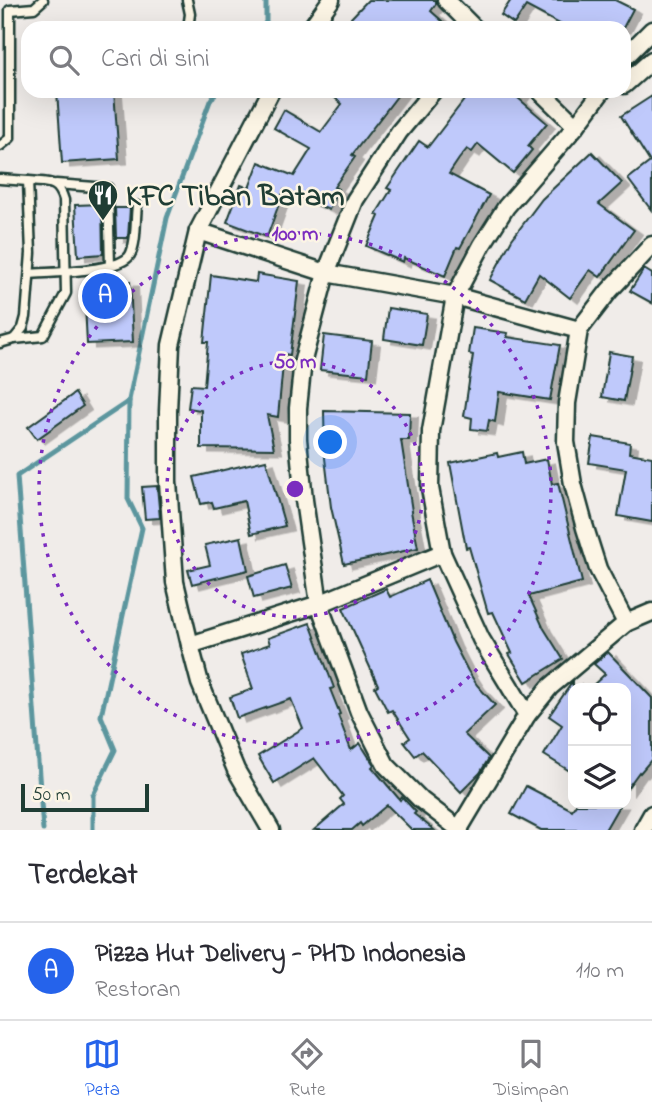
<!DOCTYPE html>
<html lang="id">
<style>
body{margin:0;font-family:"Indie Flower",sans-serif;background:#f2f2f3;color:#2b2b33}
.controls{position:absolute;right:21px;bottom:21px;display:grid;overflow:hidden;border-radius:14px;box-shadow:0 7px 28px #0002}
.controls button{width:63px;height:63px;display:grid;place-items:center;padding:0;border:0;border-bottom:2px solid #e1e1e2;background:#fff;color:#2b2b33;font:35px sans-serif}
.scale{position:absolute;left:21px;bottom:18px;width:128px;box-sizing:border-box;padding-left:7px;border:4px solid #1f3d34;border-top:0;font-size:19px;line-height:24px;white-space:nowrap;color:#1f3d34;-webkit-text-stroke:5px #fcf5e5;paint-order:stroke}
.you{position:absolute;left:331px;top:443px;width:24px;height:24px;margin:-18px;border:5px solid #fff;border-radius:50%;background:#1a73e8;box-shadow:0 0 0 10px #1a73e833}
.badge{display:grid;place-items:center;width:46px;height:46px;border-radius:50%;background:#2563eb;color:#fff;font-size:23px;font-weight:700}
.pin{position:absolute;translate:-50% -50%;border:4px solid #fff;box-shadow:0 2px 7px #0006}
.list{margin:0;padding:0;list-style:none}
h2{display:flex;justify-content:space-between;align-items:center;height:91px;margin:0;padding:0 28px;font-size:30px}
h2 small{font-size:23px;font-weight:400;color:#7c7c81}
.list li{display:grid;grid-template-columns:46px 1fr auto;gap:21px;align-items:center;box-sizing:border-box;height:98px;padding:0 28px;border-top:2px solid #e1e1e2}
.list b{display:block;font-size:26px;white-space:nowrap}
.list p{margin:0;font-size:23px;white-space:nowrap;color:#7c7c81}
.list em{font-size:23px;font-style:normal;color:#7c7c81}
.icon{flex:none;width:38px;height:38px;fill:none;stroke:currentColor;stroke-width:2;stroke-linecap:round;stroke-linejoin:round}
.map{position:relative;flex:none;width:652px;height:830px;overflow:hidden}
.search{position:absolute;background:#fff;box-shadow:0 7px 28px #0002;left:21px;right:21px;top:21px;height:77px;display:flex;align-items:center;gap:18px;box-sizing:border-box;padding:0 24px;border-radius:21px;color:#7c7c81;font-size:26px}
.sheet{height:189px;background:#fff}
nav{display:flex;justify-content:space-around;align-items:center;box-sizing:border-box;height:98px;border-top:2px solid #e1e1e2;background:#fff;font-size:19px;color:#7c7c81}
nav a{display:grid;justify-items:center;gap:4px}
nav .on{color:#2563eb}
.map>svg:first-child{display:block}
.lines{fill:none;stroke-linecap:round;stroke-linejoin:round}
.stream{stroke:#5c969e;stroke-width:5}
.building{fill:#bfc9fb;stroke:#1f3d34;stroke-width:2;filter:url(#shadow)}
.lane-casing{stroke:#1f3d34;stroke-width:13}
.street-casing{stroke:#1f3d34;stroke-width:21}
.lane{stroke:#fcf5e5;stroke-width:8}
.street{stroke:#fcf5e5;stroke-width:16}
.ring{fill:none;stroke:#7b2cbf;stroke-width:3.5;stroke-dasharray:3.5 7}
.labels{text-anchor:middle;stroke-width:5;stroke-linejoin:round;paint-order:stroke}
.poi-label{font-size:30px;font-weight:bold;fill:#1f3d34;stroke:#fcf5e5;text-anchor:start}
.centre{fill:#7b2cbf;stroke:#fcf5e5;stroke-width:3.5}
.ring-label{font-size:21px;text-anchor:middle;font-weight:bold;fill:#7b2cbf;stroke:#fcf5e5;stroke-width:5;stroke-linejoin:round;paint-order:stroke}
</style>
<div class="map">
<svg width="652" height="830" viewBox="0 0 652 830">
<defs>
<filter id="shadow"><feDropShadow dx="8" dy="4.5" stdDeviation="0" flood-color="#0004"/></filter>
</defs>
<rect width="100%" height="100%" fill="#f0ece9"/>
<filter id="ink" filterUnits="userSpaceOnUse"><feTurbulence type="fractalNoise" baseFrequency=".0143" numOctaves="2"/><feDisplacementMap in="SourceGraphic" scale="14" xChannelSelector="R" yChannelSelector="G"/><feConvolveMatrix kernelMatrix="1 2 1 2 8 2 1 2 1" color-interpolation-filters="sRGB"/></filter>
<g filter="url(#ink)">
<g class="lines">
<g class="stream">
<path d="M262,28L266,22V0"/>
<path d="M43,830L17,476L129,401"/>
<path d="M93,830V795L115,750L101,716L142,528L128,499L129,400L167,218L210,101L217,91"/>
</g>
</g>
<g class="building">
<path d="M368,0H436V4L431,11L450,28H360L350,19Z"/>
<path d="M511,0H615L633,9L623,28H567L526,6L514,24L501,15Z"/>
<path d="M57,91H114L119,159L62,163Z"/>
<path d="M327,91H401L352,155L355,157L334,187L338,189L329,210L284,190L267,237L227,222L241,185L249,188L259,162L294,176L311,149L274,128L284,110L321,132L342,104Z"/>
<path d="M471,91H524L518,98L547,123L528,146L532,150L513,173L478,144L472,152L467,149L459,159L449,174L489,195L460,248L457,247L445,276L404,258L403,262L366,246L379,216L376,214L391,190L387,188L404,163L419,141L428,147Z"/>
<path d="M652,96V211L628,179L650,162L621,116Z"/>
<path d="M592,152L622,183L599,204L634,230L600,277L590,270L570,298L539,274L525,299L490,280L512,239L542,199Z"/>
<path d="M102,204L103,254L78,256L75,205Z"/>
<path d="M115,208H130L128,238H116Z"/>
<path d="M644,269L652,274V303L630,291Z"/>
<path d="M257,274L299,281L290,355L284,354L278,417L267,415L274,449L201,448V410L188,408L191,385L204,386L208,342H204L211,275L256,282Z"/>
<path d="M130,282L133,342L87,344L84,284Z"/>
<path d="M388,308L427,314L422,345L384,339Z"/>
<path d="M473,328L508,333L507,337L560,345L550,400L499,392L495,422L489,420L487,431L471,429L472,418L464,416L473,355L469,354Z"/>
<path d="M324,335L372,341L368,375L320,370Z"/>
<path d="M609,352L632,356L624,401L602,397Z"/>
<path d="M75,393L83,406L37,439L28,427Z"/>
<path d="M324,411L410,413L409,440H401L412,511H411L418,548L344,564L331,507L325,458Z"/>
<path d="M593,437L630,443L629,453L652,457V522L618,516L626,469L589,463Z"/>
<path d="M522,452L524,464L547,459L552,484L558,483L582,582L529,596L543,627L563,659L526,682L509,654L512,653L493,612L488,613L469,547L466,548L450,463L497,453L498,457Z"/>
<path d="M266,460L285,526L251,534L244,501L214,508L212,502L201,504L194,477Z"/>
<path d="M157,486L160,518L145,519L142,487Z"/>
<path d="M241,537L248,570L192,584L188,570L210,565L205,545Z"/>
<path d="M285,565L292,588L254,598L248,576Z"/>
<path d="M427,580L453,642L468,671L477,685L495,705L464,734L489,758L480,773L461,792L422,751L415,756L404,742L410,738L392,710L388,712L375,687L378,685L343,608L386,589L390,597Z"/>
<path d="M310,623L334,688L330,689L340,714L338,715L351,750L360,743L374,765L372,767L400,800L402,797L416,812L414,814L434,830H412L387,805L362,826L360,823L352,830H314L344,804L340,799L343,796L314,758L274,783L258,756L303,728L291,699L237,718L230,697L253,689L241,654L270,644L268,638Z"/>
<path d="M608,652L652,698V759L640,773L639,772L626,790V688H590L605,674L594,664Z"/>
<path d="M573,681V773L544,755L562,725L549,716Z"/>
<path d="M526,786L572,810L576,804H620L605,830H541L511,814Z"/>
</g>
<g class="lines">
<g class="lane-casing">
<g id="lane">
<path d="M187,0L190,14L188,28"/>
<path d="M0,146L10,138V10L34,8L43,0"/>
<path d="M0,179L28,181L31,253L26,317L23,328L14,339L0,343"/>
<path d="M56,184L108,188L110,266"/>
<path d="M30,274C51,272 120,272 130,255C137,243 135,220 137,206"/>
<path d="M14,339L43,336L66,293L64,200C58,179 47,183 28,181"/>
</g>
</g>
<g class="street-casing">
<g id="street">
<path d="M446,0L474,28"/>
<path d="M311,28L331,0"/>
<path d="M624,58L652,30"/>
<path d="M624,85L652,60"/>
<path d="M433,91L399,132L355,200L326,273L303,360L298,408V439L304,500L319,604L359,712L386,765L421,800L460,830"/>
<path d="M540,91L576,126"/>
<path d="M198,231L326,273L455,296L579,330"/>
<path d="M626,623L598,569L585,528L573,484L566,442L567,403L579,330L609,291L652,245"/>
<path d="M190,645L319,604L442,553"/>
<path d="M527,715L481,639L442,553L430,488L431,431L455,296L482,245L506,207L576,126L602,91"/>
<path d="M459,829L527,715L550,687L626,623L652,612"/>
<path d="M271,830L236,770L200,683L190,645L175,582L168,482V411L171,345L198,231L271,91"/>
<path d="M643,830L652,814"/>
</g>
</g>
<use href="#lane" class="lane"/>
<use href="#street" class="street"/>
</g>
</g>
<g class="ring">
<circle cx="295" cy="489" r="128"/>
<circle cx="295" cy="489" r="256"/>
</g>
<defs>
<g id="restaurant-pin" transform="scale(1.575)"><path d="M0 17L-7.5 6A9.5 9.5 0 1 1 7.5 6Z" fill="#1f3d34" stroke="#fcf5e5"/><path d="M-5-6h1v4h1v-4h1v4h1v-4h1v5L-1.5 .5V6h-2V.5L-5-1ZM5-6V6H3V1.5H1.5Q1.5-4 5-6Z" fill="#fff"/></g>
</defs>
<g fill-rule="evenodd">
<use href="#restaurant-pin" x="103" y="195"/>
</g>
<g class="labels">
<g class="poi-label">
<text x="126" y="205">KFC Tiban Batam</text>
</g>
</g>
<circle cx="295" cy="489" r="10" class="centre"/>
<g class="ring-label">
<text x="295" y="240">100 m</text>
<text x="295" y="368">50 m</text>
</g>
</svg>
<div class="controls">
<button><svg class="icon" aria-label="locate" viewBox="0 0 24 24"><circle cx="12" cy="12" r="6"/><path d="M12 2v4M12 18v4M2 12h4M18 12h4"/></svg></button>
<button><svg class="icon" aria-label="layers" viewBox="0 0 24 24"><path d="M12 4l9 5-9 5-9-5zM3 14l9 5 9-5"/></svg></button>
</div>
<div class="scale">50 m</div>
<div class="you"></div>
<div class="pin badge" style="left:105px;top:296px">A</div>
<div class="search"><svg class="icon" aria-label="search" viewBox="0 0 24 24"><circle cx="10" cy="10" r="6"/><path d="M15 15l6 6"/></svg>Cari di sini</div>
</div>
<section class="sheet">
<h2>Terdekat<small></small></h2>
<ul class="list">
<li><span class="badge">A</span><div><b>Pizza Hut Delivery - PHD Indonesia</b><p>Restoran</p></div><em>110 m</em></li>
</ul>
</section>
<nav>
<a class="on"><svg class="icon" aria-label="map" viewBox="0 0 24 24"><path d="M3 6l6-2 6 2 6-2v14l-6 2-6-2-6 2zM9 4v14M15 6v14"/></svg>Peta</a>
<a><svg class="icon" aria-label="directions" viewBox="0 0 24 24"><path d="M12 3l9 9-9 9-9-9zM9 14v-3h6M13 9l2 2-2 2"/></svg>Rute</a>
<a><svg class="icon" aria-label="saved" viewBox="0 0 24 24"><path d="M7 4h10v16l-5-4-5 4z"/></svg>Disimpan</a>
</nav>
